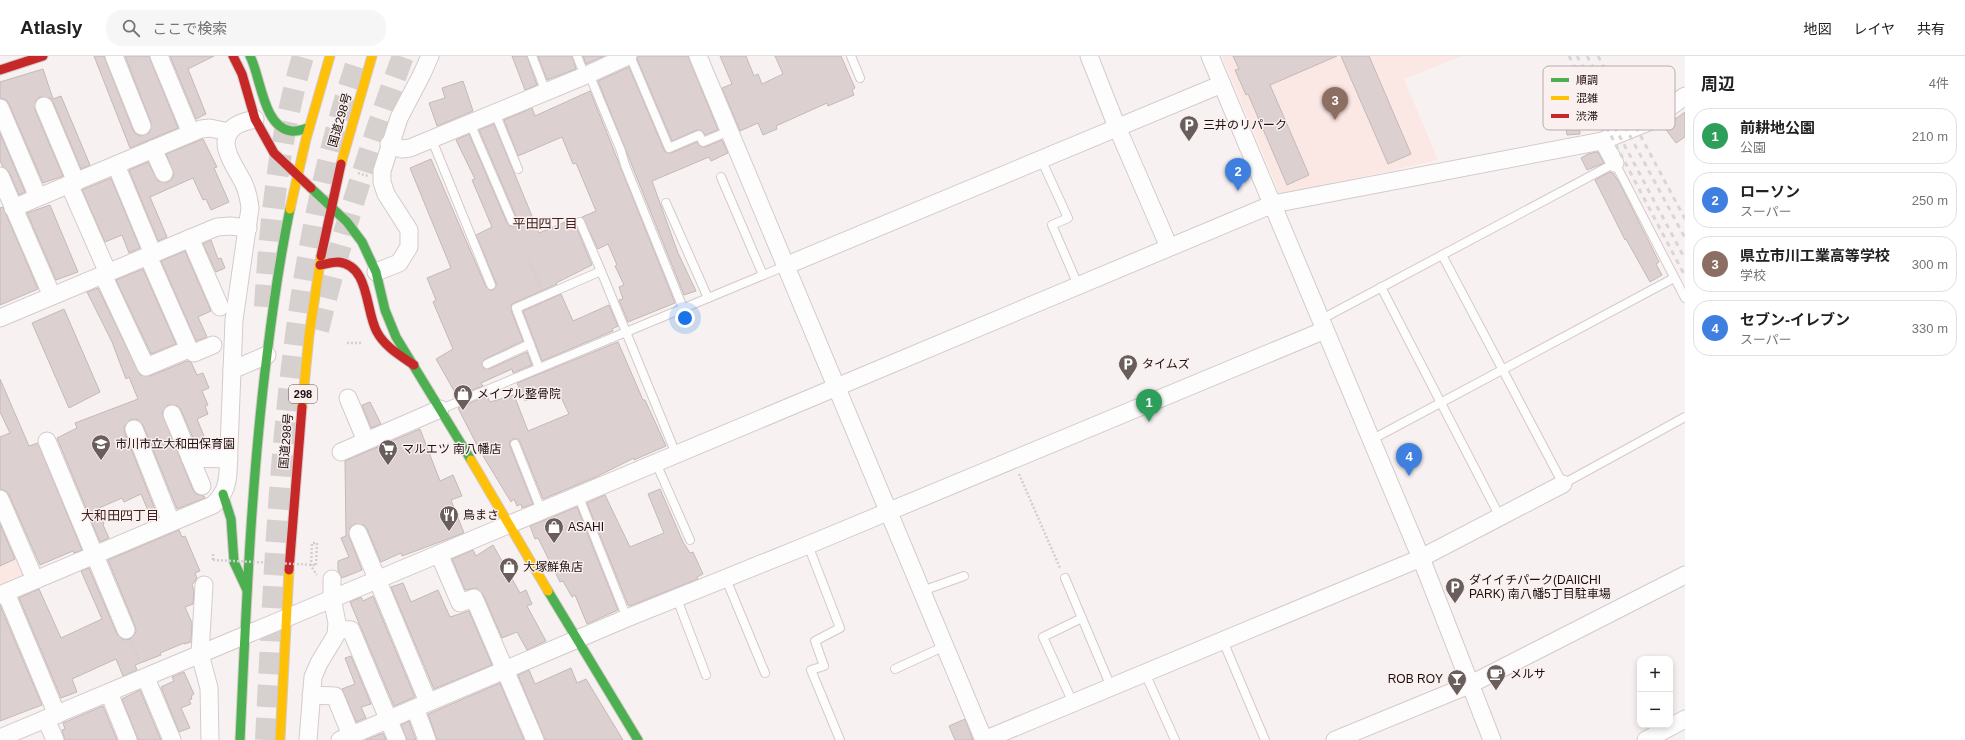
<!DOCTYPE html>
<html lang="ja">
<meta charset="utf-8">
<style>
body{margin:0;font-family:Helvetica,"Noto Sans JP",sans-serif;background:#f6f6f6;color:#202124}
.controls{position:absolute;right:12px;bottom:12px;display:grid;overflow:hidden;border-radius:8px;box-shadow:0 2px 6px #0003}
.controls button{width:36px;height:36px;display:grid;place-items:center;padding:0;border:0;border-bottom:1px solid #e0e0e0;background:#fff;color:#202124;font:20px sans-serif}
.you{position:absolute;left:685px;top:262px;width:14px;height:14px;margin:-10px;border:3px solid #fff;border-radius:50%;background:#1a73e8;box-shadow:0 0 0 6px #1a73e833}
.badge{display:grid;place-items:center;width:26px;height:26px;border-radius:50%;background:#6a5e5d;color:#fff;font-size:13px;font-weight:700}
.pin{position:absolute;translate:-50% -33px;filter:drop-shadow(0 1px 2px #0008)}
.pin::after{content:'';position:absolute;top:21px;width:14px;height:12px;background:inherit;clip-path:polygon(0 0,100% 0,50% 100%)}
.list{margin:0;padding:0;list-style:none}
h2{display:flex;justify-content:space-between;align-items:center;height:52px;margin:0;padding:0 16px;font-size:17px}
h2 small{font-size:13px;font-weight:400;color:#757577}
.list li{display:grid;grid-template-columns:26px 1fr auto;gap:12px;align-items:center;box-sizing:border-box;height:56px;margin:0 8px 8px;padding:0 8px;border:1px solid #e0e0e0;border-radius:16px}
.list b{display:block;font-size:15px;white-space:nowrap}
.list p{margin:0;font-size:13px;white-space:nowrap;color:#757577}
.list em{font-size:13px;font-style:normal;color:#757577}
.icon{flex:none;width:22px;height:22px;fill:none;stroke:currentColor;stroke-width:2;stroke-linecap:round;stroke-linejoin:round}
.map{position:relative;flex:none;width:1685px;height:684px;overflow:hidden}
header{display:flex;align-items:center;gap:24px;box-sizing:border-box;height:56px;padding:0 20px;background:#fff;border-bottom:1px solid #e0e0e0}
header strong{font-size:19px}
nav{display:flex;gap:22px;margin-inline-start:auto;font-size:14px}
.search{width:280px;height:36px;background:#f6f6f6;display:flex;align-items:center;gap:10px;box-sizing:border-box;padding:0 14px;border-radius:16px;color:#757577;font-size:15px}
main{display:flex}
aside{flex:1;background:#fff}
.map>svg:first-child{display:block}
.built{fill:#fbe7e4}
.building{fill:#dcd1d0;stroke:#c3b9b7}
.lines{fill:none;stroke-linecap:round;stroke-linejoin:round}
.highway-tunnel{stroke:#d6d0cf;stroke-width:22;stroke-dasharray:22 11;stroke-linecap:butt}
.lane-casing{stroke:#d5cac9;stroke-width:10}
.street-casing{stroke:#d5cac9;stroke-width:19}
.fast-casing{stroke:#d5cac9;stroke-width:11}
.slow-casing{stroke:#d5cac9;stroke-width:11}
.jam-casing{stroke:#d5cac9;stroke-width:11}
.path{stroke:#d2cfcf;stroke-width:2.5;stroke-dasharray:2 2;stroke-linecap:butt}
.lane{stroke:#fefdfd;stroke-width:8}
.street{stroke:#fefdfd;stroke-width:17}
.fast{stroke:#4caf50;stroke-width:9}
.slow{stroke:#ffc107;stroke-width:9}
.jam{stroke:#c62828;stroke-width:9}
.rail{stroke:#d8d6d6;stroke-width:3;stroke-dasharray:5 5;stroke-linecap:butt}
.path-bridge{stroke:#d2cfcf;stroke-width:2.5;stroke-dasharray:2 2;stroke-linecap:butt}
.labels{text-anchor:middle;stroke-width:3;stroke-linejoin:round;paint-order:stroke}
.shield{fill:#f9f0ef;stroke:#605252;stroke-width:1}
.shield-label{font-size:11px;font-weight:bold;fill:#1e0f0e}
.street-label{font-size:12px;fill:#1e0f0e;stroke:#f9f0ef}
.poi-label{font-size:12px;fill:#1e0f0e;stroke:#f9f0ef;text-anchor:start}
.neighbourhood-label{font-size:13px;fill:#42221f;stroke:#f9f0ef}
.key{fill:#f9f0ef;stroke:#b7acac;stroke-width:1}
.key-label{font-size:11px;fill:#1e0f0e}
</style>
<header>
<strong>Atlasly</strong>
<div class="search"><svg class="icon" aria-label="search" viewBox="0 0 24 24"><circle cx="10" cy="10" r="6"/><path d="M15 15l6 6"/></svg>ここで検索</div>
<nav><a>地図</a><a>レイヤ</a><a>共有</a></nav>
</header>
<main>
<div class="map">
<svg width="1685" height="684" viewBox="0 0 1685 684">
<rect width="100%" height="100%" fill="#f7f2f1"/>
<g class="built">
<path d="M1222,0H1462L1404,23L1438,104L1280,139Z"/>
<path d="M0,453L27,516L24,521L0,531Z"/>
</g>
<g class="building">
<path d="M94,0H104L133,74L136,78L141,80L150,76L151,67L125,0H149L178,72L130,92Z"/>
<path d="M170,0H214L188,13L206,58L196,63Z"/>
<path d="M512,0H527L537,29L525,34Z"/>
<path d="M538,0H572L576,13L547,24Z"/>
<path d="M583,0H604L586,8Z"/>
<path d="M638,0H688L718,74L705,79L702,75L697,74L672,85L637,3Z"/>
<path d="M720,0H746L754,20L758,18L762,28L783,18L775,0H841L855,32L852,34L854,39L828,50L827,47L776,70L777,73L763,79L758,67L740,75L722,32L732,28Z"/>
<path d="M1233,0H1337L1270,29L1309,119L1287,129L1248,38L1246,39L1235,14L1239,13Z"/>
<path d="M1341,0H1369L1411,98L1388,108Z"/>
<path d="M629,11L665,96L671,97L697,86L700,90L705,91L722,84L728,97L711,105L709,101L652,125L678,197L696,235L684,239L598,25Z"/>
<path d="M43,13L53,43L61,40L90,109L81,113L53,46L50,42L40,41L36,44L35,54L63,120L43,127L9,48L6,44L0,42V26Z"/>
<path d="M463,25L473,55L437,70L429,47L445,42L442,32Z"/>
<path d="M590,35L675,247L628,266L619,244L623,243L619,231L624,229L615,210L617,209L608,188L598,193L582,161L596,155L576,107L573,108L562,81L518,100L504,64L532,52L535,60Z"/>
<path d="M1685,56V81L1676,87L1664,71Z"/>
<path d="M1579,61L1580,78L1567,79L1565,62Z"/>
<path d="M494,68L539,177L572,163L573,165L575,164V168L592,209L556,227L557,228L512,248L511,254L523,285L485,303L482,308L484,312L489,313L527,296L532,309L513,317L512,313L481,327L483,330L457,340L436,303L453,293L433,246L436,244L427,222L451,212L410,112L431,103L486,231L490,234H493L496,230V227L476,179L492,171L472,124L475,123L456,84L469,78L507,167L509,170H514L517,168V163L479,74Z"/>
<path d="M0,77L25,136L19,139L9,116L3,111L0,105Z"/>
<path d="M203,83L217,111L214,112L229,146L211,154L206,143L203,144L193,122L150,141L167,181L158,185L129,114L148,106L158,125L168,126L172,123L174,118L166,98Z"/>
<path d="M1596,96H1598L1604,107L1587,114L1581,102L1588,98Z"/>
<path d="M1610,116L1613,117L1619,126L1659,206L1656,208L1662,219L1650,226L1626,183L1625,184L1595,124Z"/>
<path d="M111,122L140,192L129,197L122,179L105,186L82,134Z"/>
<path d="M50,149L78,216L56,224L27,157Z"/>
<path d="M3,151L38,233L0,249V152Z"/>
<path d="M211,184L218,203L221,202L225,212L216,216L203,188Z"/>
<path d="M185,195L211,255L198,261L207,281L196,285L161,205Z"/>
<path d="M143,213L176,288L151,298L116,224Z"/>
<path d="M98,232L140,319L150,320L187,305L191,306L197,319L203,317L209,332L202,335L208,349L205,350L208,358L197,363L206,385L196,389L181,354L178,350L168,349L162,357L193,434L196,438L204,440L205,442L177,453L143,369L136,363L130,364L124,371L125,377L158,461L152,464L141,438L124,446L122,442L99,452L98,454L104,468L103,469L109,482L100,486L57,382L77,372L75,367L138,343L129,321L126,323L112,286L87,236Z"/>
<path d="M561,238L573,265L609,249L618,270L612,273L613,275L542,305L523,255Z"/>
<path d="M64,253L100,336L69,352L32,267Z"/>
<path d="M618,286L643,344H645L666,390L634,404V402L596,421L543,443L520,386L518,383H513L510,385V390L533,448L522,452L521,448L517,450L514,443L511,446L480,395L458,352L487,340L490,346L514,339L528,375L569,358L557,333L525,345L517,327Z"/>
<path d="M0,323L29,390L38,387L82,494L74,497L73,495L40,509L9,439L6,435L0,433V381L10,377L0,356Z"/>
<path d="M370,346L381,368L371,372L362,349Z"/>
<path d="M420,373L440,425L453,419L462,440L451,444L464,477L402,500L401,497L381,506L367,473L364,469L355,468L350,471L349,480L362,514L342,522L338,514V505L349,501L341,482L346,480L345,405Z"/>
<path d="M660,433L683,486L690,497L693,496L703,518L697,521L698,523L630,550L628,549L587,447L605,439L630,491L664,477L648,438Z"/>
<path d="M577,451L618,554L587,568L575,539L572,541L563,525L560,526L538,482L535,483L530,470Z"/>
<path d="M0,468L15,503L0,510Z"/>
<path d="M179,474L182,481L185,480L200,515L195,517L197,522L192,529L194,534L193,548L185,551L192,567L191,586L184,588V587L160,597L161,599L135,609L137,614L123,620L116,603L72,623L77,636L61,642L19,542L39,533L61,582L102,563L81,515L89,512L117,578L124,584L130,583L136,576L135,570L108,504Z"/>
<path d="M493,489L520,537L526,534L532,548L527,550L546,585L527,594L517,576L502,582L483,538L476,532L465,534L452,503L473,494L476,500Z"/>
<path d="M403,527L411,546L438,534L450,561L469,555L492,609L434,633L391,531Z"/>
<path d="M373,540L415,641L394,650L350,546L361,541L363,545Z"/>
<path d="M0,549L42,649L0,665Z"/>
<path d="M351,600L371,648L361,651L366,662L356,666L342,633L355,628L345,602Z"/>
<path d="M571,612L577,627L586,623L623,684H545L518,619L529,614L535,628Z"/>
<path d="M184,616L194,638L191,640L192,643L189,644L191,648L181,652L190,672L179,676L161,631L174,625L172,621Z"/>
<path d="M500,627L524,684H437L428,658Z"/>
<path d="M140,634L161,684H138L122,643Z"/>
<path d="M103,650L117,684H65L62,674L65,673L63,667Z"/>
<path d="M965,663L973,684H955L949,670Z"/>
<path d="M409,665L416,684H407L401,669Z"/>
<path d="M383,677L386,684H366Z"/>
</g>
<g class="lines">
<g class="highway-tunnel">
<path d="M265,251C270,166 279,82 303,0"/>
<path d="M318,274C341,181 370,89 403,0"/>
<path d="M266,684C278,454 284,220 359,0"/>
</g>
<g class="lane-casing">
<g id="lane">
<path d="M532,0L546,36"/>
<path d="M577,0L585,20"/>
<path d="M630,0L669,92L699,79L703,86L729,75"/>
<path d="M851,0L860,22"/>
<path d="M589,18L621,95L625,109L683,252"/>
<path d="M495,57L518,113"/>
<path d="M470,67L512,165"/>
<path d="M432,84L491,229"/>
<path d="M1041,103L1068,162L1052,169L1078,229"/>
<path d="M721,121L763,219"/>
<path d="M666,147L708,242"/>
<path d="M580,166L601,215L676,398"/>
<path d="M1442,199L1563,428L1685,361"/>
<path d="M1381,231L1500,461"/>
<path d="M1320,264L1615,107L1685,242"/>
<path d="M487,308L530,288"/>
<path d="M539,312L516,252L601,215"/>
<path d="M441,353L785,210"/>
<path d="M1371,384L1674,222"/>
<path d="M515,388L541,454"/>
<path d="M656,407L690,484"/>
<path d="M578,439L627,562"/>
<path d="M808,489L840,572L815,585L824,610L811,614L840,684"/>
<path d="M1065,522L1111,631"/>
<path d="M726,523L765,617"/>
<path d="M922,535L964,520"/>
<path d="M677,543L706,619"/>
<path d="M1223,585L1265,684"/>
<path d="M895,613L945,590"/>
<path d="M1145,617L1175,684"/>
<path d="M1073,647L1043,581L1082,562"/>
</g>
</g>
<g class="street-casing">
<g id="street">
<path d="M114,0L142,70"/>
<path d="M159,0L191,77"/>
<path d="M698,0L984,684"/>
<path d="M1089,0L1117,71L1169,191"/>
<path d="M1210,0L1421,502L1492,684"/>
<path d="M44,50L76,126"/>
<path d="M0,52L38,141"/>
<path d="M1603,85L1615,107"/>
<path d="M389,88L402,93L410,92L589,18L628,0"/>
<path d="M153,93L164,117"/>
<path d="M116,109L153,198"/>
<path d="M0,120L52,240"/>
<path d="M69,128L108,217"/>
<path d="M13,152L201,73L210,72L229,76"/>
<path d="M190,182L220,251"/>
<path d="M785,210L1222,28"/>
<path d="M376,216L399,207L409,191V174L386,138L382,126V115L399,62L422,18L430,0"/>
<path d="M103,219L146,311L189,293L148,200"/>
<path d="M0,262L217,171L230,170L248,172"/>
<path d="M189,293L194,297L213,289"/>
<path d="M232,314L267,299"/>
<path d="M348,342L366,385"/>
<path d="M172,358L202,430"/>
<path d="M134,373L171,466"/>
<path d="M47,385L126,574"/>
<path d="M341,396L440,353"/>
<path d="M190,402L229,403"/>
<path d="M0,443L35,524"/>
<path d="M358,477L428,646"/>
<path d="M439,498L460,547L474,542L535,684"/>
<path d="M204,529L200,598L209,632L210,684"/>
<path d="M6,537L57,659"/>
<path d="M0,539L213,449C223,440 227,431 228,417L234,264L250,152C249,143 247,134 243,126C235,110 215,86 234,71C240,66 248,65 255,63"/>
<path d="M337,573L351,574L397,684"/>
<path d="M146,622L172,684"/>
<path d="M109,637L128,684"/>
<path d="M311,639L335,640L353,684"/>
<path d="M415,652L427,684"/>
<path d="M46,663L55,684"/>
<path d="M0,682L1273,148L1602,85L1651,65L1685,40"/>
<path d="M308,684L313,621L319,607L336,579L337,567L332,542V523"/>
<path d="M340,684L627,562L808,489L1325,274"/>
<path d="M984,684L1421,502L1563,428"/>
<path d="M1335,684L1469,629L1685,519"/>
<path d="M1646,684L1685,663"/>
</g>
</g>
<g class="fast-casing">
<g id="fast">
<path d="M250,0C261,21 263,71 291,75C297,76 303,73 309,72"/>
<path d="M311,132L347,166L362,186L376,216L385,254L396,281L471,404"/>
<path d="M223,438L231,463L234,506L247,534"/>
<path d="M548,535L638,684"/>
<path d="M240,684C246,555 251,426 267,299C273,250 280,201 290,153"/>
</g>
</g>
<g class="slow-casing">
<g id="slow">
<path d="M341,108L372,0"/>
<path d="M290,153L306,83L330,0"/>
<path d="M302,351L309,280L321,200"/>
<path d="M471,404L548,535"/>
<path d="M280,684L289,514"/>
</g>
</g>
<g class="jam-casing">
<g id="jam">
<path d="M233,0L242,18L255,63L274,97L311,132"/>
<path d="M0,14L43,0"/>
<path d="M321,200L341,108"/>
<path d="M320,209C326,208 332,206 338,206C370,209 365,255 377,276C385,291 401,300 414,309"/>
<path d="M289,514L302,351"/>
</g>
</g>
<g class="path">
<path d="M358,117L368,120"/>
<path d="M528,203L540,230"/>
<path d="M347,287H363"/>
<path d="M1019,418L1060,512"/>
<path d="M213,504V497"/>
<path d="M316,509L317,487H312L311,510L317,519"/>
<path d="M132,587L140,606"/>
</g>
<use href="#lane" class="lane"/>
<use href="#street" class="street"/>
<use href="#fast" class="fast"/>
<use href="#slow" class="slow"/>
<use href="#jam" class="jam"/>
<g class="rail">
<path d="M1569,0L1685,220"/>
<path d="M1577,0L1685,203"/>
<path d="M1587,0L1685,182"/>
<path d="M1598,0L1685,163"/>
</g>
<path class="path-bridge" d="M213,504L316,509"/>
</g>
<defs>
<g id="parking-pin" transform="scale(1)"><path d="M0 17L-7.5 6A9.5 9.5 0 1 1 7.5 6Z" fill="#6a5e5d" stroke="#f9f0ef"/><path d="M-3.5-5.5H1a3.5 3.5 0 0 1 0 7H-1V5.5H-3.5ZM-1-3.4V-.6H.8a1.4 1.4 0 0 0 0-2.8Z" fill="#fff"/></g>
<g id="shop-pin" transform="scale(1)"><path d="M0 17L-7.5 6A9.5 9.5 0 1 1 7.5 6Z" fill="#6a5e5d" stroke="#f9f0ef"/><path d="M-5-2.5h2.3a2.7 3.5 0 0 1 5.4 0H5L5.5 6h-11ZM-1.5-2.5h3a1.5 2.3 0 0 0-3 0Z" fill="#fff"/></g>
<g id="school-pin" transform="scale(1)"><path d="M0 17L-7.5 6A9.5 9.5 0 1 1 7.5 6Z" fill="#6a5e5d" stroke="#f9f0ef"/><path d="M0-5L7-2L0 1L-7-2ZM-4 1L0 2.5L4 1V4Q0 6-4 4Z" fill="#fff"/></g>
<g id="supermarket-pin" transform="scale(1)"><path d="M0 17L-7.5 6A9.5 9.5 0 1 1 7.5 6Z" fill="#6a5e5d" stroke="#f9f0ef"/><path d="M-6-5.5h2.5l.6 2H6L4.5 2H-2.5L-4.4-4H-6ZM-1.5 3.2a1.3 1.3 0 1 0 .1 0ZM3 3.2a1.3 1.3 0 1 0 .1 0Z" fill="#fff"/></g>
<g id="restaurant-pin" transform="scale(1)"><path d="M0 17L-7.5 6A9.5 9.5 0 1 1 7.5 6Z" fill="#6a5e5d" stroke="#f9f0ef"/><path d="M-5-6h1v4h1v-4h1v4h1v-4h1v5L-1.5 .5V6h-2V.5L-5-1ZM5-6V6H3V1.5H1.5Q1.5-4 5-6Z" fill="#fff"/></g>
<g id="cafe-pin" transform="scale(1)"><path d="M0 17L-7.5 6A9.5 9.5 0 1 1 7.5 6Z" fill="#6a5e5d" stroke="#f9f0ef"/><path d="M-5.5-4.5H6V0H3Q3 3.5 0 3.5H-2.5Q-5.5 3.5-5.5 0ZM3-3.2v2h1.7v-2ZM-6 4.5H4V6H-6Z" fill="#fff"/></g>
<g id="bar-pin" transform="scale(1)"><path d="M0 17L-7.5 6A9.5 9.5 0 1 1 7.5 6Z" fill="#6a5e5d" stroke="#f9f0ef"/><path d="M-6-5H6L.8 .8V4.5H3.5V6h-7V4.5H-.8V.8Z" fill="#fff"/></g>
</defs>
<g fill-rule="evenodd">
<use href="#parking-pin" x="1189" y="69"/>
<use href="#parking-pin" x="1128" y="308"/>
<use href="#shop-pin" x="463" y="338"/>
<use href="#school-pin" x="101" y="388"/>
<use href="#supermarket-pin" x="388" y="393"/>
<use href="#restaurant-pin" x="449" y="459"/>
<use href="#shop-pin" x="554" y="471"/>
<use href="#shop-pin" x="509" y="511"/>
<use href="#parking-pin" x="1455" y="531"/>
<use href="#cafe-pin" x="1496" y="618"/>
<use href="#bar-pin" x="1457" y="623"/>
</g>
<g class="labels">
<rect class="shield" x="289" y="329" width="28" height="18" rx="3"/>
<g class="shield-label">
<text x="303" y="342">298</text>
</g>
<g class="street-label">
<text transform="translate(340 64) rotate(-74)" y="4">国道298号</text>
<text transform="translate(286 385) rotate(-85)" y="4">国道298号</text>
</g>
<g class="poi-label">
<text x="1203" y="73">三井のリパーク</text>
<text x="1142" y="312">タイムズ</text>
<text x="477" y="342">メイプル整骨院</text>
<text x="115" y="392">市川市立大和田保育園</text>
<text x="402" y="397">マルエツ 南八幡店</text>
<text x="463" y="463">鳥まさ</text>
<text x="568" y="475">ASAHI</text>
<text x="523" y="515">大塚鮮魚店</text>
<text x="1469" y="528">ダイイチパーク(DAIICHI<tspan x="1469" dy="14">PARK) 南八幡5丁目駐車場</tspan></text>
<text x="1510" y="622">メルサ</text>
<text x="1443" y="627" text-anchor="end">ROB ROY</text>
</g>
<g class="neighbourhood-label">
<text x="545" y="172">平田四丁目</text>
<text x="120" y="464">大和田四丁目</text>
</g>
</g>
<rect x="1543" y="10" width="132" height="64" rx="6" class="key"/>
<rect x="1551" y="22" width="18" height="4" fill="#4caf50"/>
<rect x="1551" y="40" width="18" height="4" fill="#ffc107"/>
<rect x="1551" y="58" width="18" height="4" fill="#c62828"/>
<g class="key-label">
<text x="1576" y="28">順調</text>
<text x="1576" y="46">混雑</text>
<text x="1576" y="64">渋滞</text>
</g>
</svg>
<div class="controls">
<button>+</button>
<button>−</button>
</div>
<div class="you"></div>
<div class="pin badge" style="left:1149px;top:366px;background:#2e9e5b">1</div>
<div class="pin badge" style="left:1238px;top:135px;background:#3f7fe0">2</div>
<div class="pin badge" style="left:1335px;top:64px;background:#8d6e63">3</div>
<div class="pin badge" style="left:1409px;top:420px;background:#3f7fe0">4</div>
</div>
<aside>
<h2>周辺<small>4件</small></h2>
<ul class="list">
<li><span class="badge" style="background:#2e9e5b">1</span><div><b>前耕地公園</b><p>公園</p></div><em>210 m</em></li>
<li><span class="badge" style="background:#3f7fe0">2</span><div><b>ローソン</b><p>スーパー</p></div><em>250 m</em></li>
<li><span class="badge" style="background:#8d6e63">3</span><div><b>県立市川工業高等学校</b><p>学校</p></div><em>300 m</em></li>
<li><span class="badge" style="background:#3f7fe0">4</span><div><b>セブン-イレブン</b><p>スーパー</p></div><em>330 m</em></li>
</ul>
</aside>
</main>
